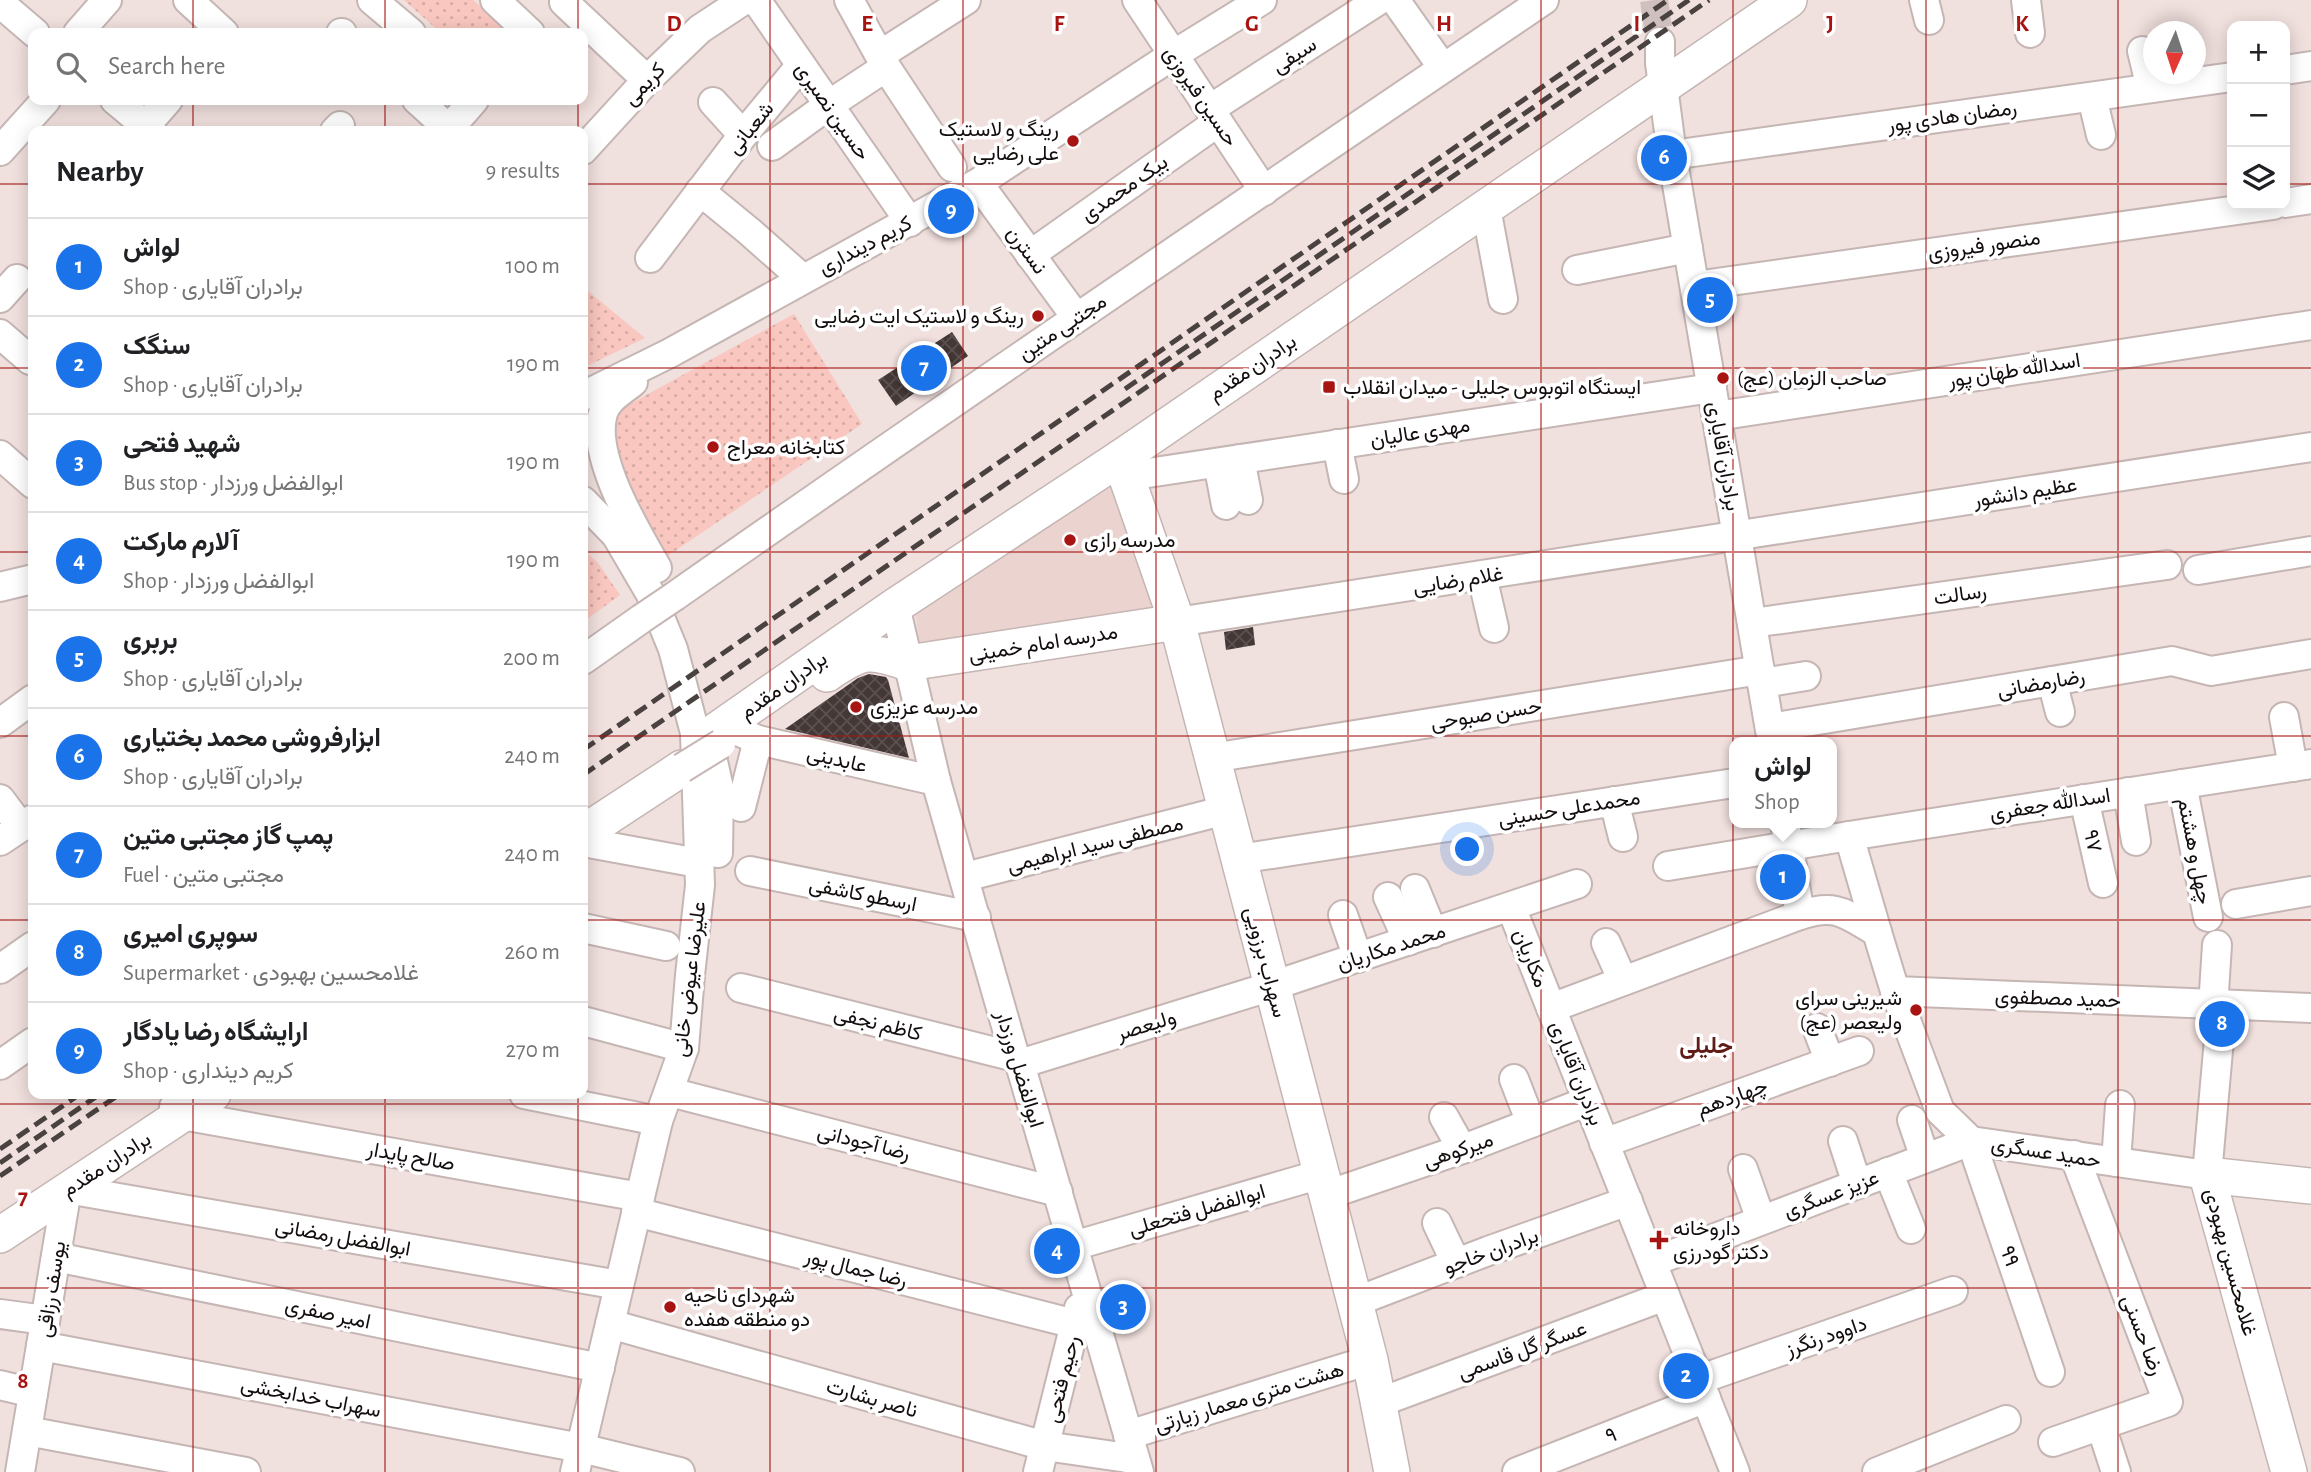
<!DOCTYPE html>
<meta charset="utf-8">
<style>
body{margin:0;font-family:"Alegreya Sans",Vazirmatn,sans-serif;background:#f2f2f2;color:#202124}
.controls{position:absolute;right:21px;top:21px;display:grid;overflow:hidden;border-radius:14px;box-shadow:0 4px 18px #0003}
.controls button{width:63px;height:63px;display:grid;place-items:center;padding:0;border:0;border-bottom:2px solid #e0e0e0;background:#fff;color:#202124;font:35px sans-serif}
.compass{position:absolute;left:2143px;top:21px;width:63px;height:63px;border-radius:50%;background:#fff;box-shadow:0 4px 18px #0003;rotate:183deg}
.you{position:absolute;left:1468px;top:850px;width:24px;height:24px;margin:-18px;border:5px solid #fff;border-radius:50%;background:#1a73e8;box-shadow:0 0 0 10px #1a73e833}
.badge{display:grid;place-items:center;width:46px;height:46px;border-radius:50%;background:#1a73e8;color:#fff;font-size:23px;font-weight:700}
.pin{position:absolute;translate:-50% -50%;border:4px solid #fff;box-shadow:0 2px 7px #0006}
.popup{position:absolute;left:1729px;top:737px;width:108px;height:91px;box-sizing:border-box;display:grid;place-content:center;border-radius:14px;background:#fff;filter:drop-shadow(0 2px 5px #0005);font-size:23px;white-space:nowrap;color:#757577}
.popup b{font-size:26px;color:#202124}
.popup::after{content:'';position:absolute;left:50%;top:100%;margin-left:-14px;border:14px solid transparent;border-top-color:#fff}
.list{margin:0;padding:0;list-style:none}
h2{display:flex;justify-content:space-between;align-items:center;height:91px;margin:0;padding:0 28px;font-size:30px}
h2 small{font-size:23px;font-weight:400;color:#757577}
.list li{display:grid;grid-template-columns:46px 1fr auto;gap:21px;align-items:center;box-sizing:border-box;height:98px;padding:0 28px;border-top:2px solid #e0e0e0}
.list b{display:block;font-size:26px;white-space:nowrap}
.list p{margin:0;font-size:23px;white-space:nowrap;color:#757577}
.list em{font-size:23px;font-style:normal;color:#757577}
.icon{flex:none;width:38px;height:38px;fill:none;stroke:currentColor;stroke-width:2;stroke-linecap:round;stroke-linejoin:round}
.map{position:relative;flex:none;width:2311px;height:1472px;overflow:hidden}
.search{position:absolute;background:#fff;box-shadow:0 4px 18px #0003;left:28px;top:28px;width:560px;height:77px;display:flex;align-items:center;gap:18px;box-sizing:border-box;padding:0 24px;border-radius:14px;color:#757577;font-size:26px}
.panel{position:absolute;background:#fff;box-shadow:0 4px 18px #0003;left:28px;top:126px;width:560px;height:973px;border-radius:14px}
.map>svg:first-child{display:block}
.built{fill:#ebd3cf}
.park{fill:url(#park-dots)}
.building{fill:url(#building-cross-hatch)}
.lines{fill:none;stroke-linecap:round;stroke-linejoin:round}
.minor-tunnel{stroke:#cfc0bf;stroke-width:28;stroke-dasharray:28 14;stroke-linecap:butt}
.minor-casing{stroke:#c5b6b4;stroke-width:32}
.major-casing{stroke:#c5b6b4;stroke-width:38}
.minor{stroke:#fff;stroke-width:28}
.major{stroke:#fff;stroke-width:35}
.rail{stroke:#494240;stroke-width:5;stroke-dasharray:14 7;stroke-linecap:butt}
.minor-bridge-casing{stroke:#c5b6b4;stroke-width:32;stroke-linecap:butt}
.minor-bridge{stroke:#fff;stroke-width:28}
.grid{fill:none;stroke:#a81412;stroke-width:2;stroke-opacity:0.55}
.poi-dot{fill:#a81412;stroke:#fff;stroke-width:2.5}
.labels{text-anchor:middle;stroke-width:7;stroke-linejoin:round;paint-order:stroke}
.street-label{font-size:21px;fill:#130e0d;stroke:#fff}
.poi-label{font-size:21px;fill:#130e0d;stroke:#fff;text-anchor:start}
.neighbourhood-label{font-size:23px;font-weight:bold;fill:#601c16;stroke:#fff}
.grid-label{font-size:23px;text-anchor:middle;font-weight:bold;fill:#a81412;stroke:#fff;stroke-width:7;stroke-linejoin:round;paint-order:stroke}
</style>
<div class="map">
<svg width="2311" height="1472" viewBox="0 0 2311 1472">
<defs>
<pattern id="park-dots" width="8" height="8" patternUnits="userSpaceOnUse" patternTransform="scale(1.75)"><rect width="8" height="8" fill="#f9c7bf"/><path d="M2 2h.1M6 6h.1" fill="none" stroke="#d5aaa3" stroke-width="1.8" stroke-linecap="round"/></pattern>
<pattern id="building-cross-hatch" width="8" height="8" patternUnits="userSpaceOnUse" patternTransform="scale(1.75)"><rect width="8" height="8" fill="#443836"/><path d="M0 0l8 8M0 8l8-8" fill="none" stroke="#5b5150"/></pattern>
</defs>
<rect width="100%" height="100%" fill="#f0e0de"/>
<path class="built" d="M1107,475L1154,611L921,648L914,606Z"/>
<g class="park">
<path d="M404,0H473L510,33H441Z"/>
<path d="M583,287L645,338L583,368Z"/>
<path d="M794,314L862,424L666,557L622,485L610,441L619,410Z"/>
<path d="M583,549L598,563L620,595L583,622Z"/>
</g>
<g class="building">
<path d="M952,332L968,356L896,406L878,380Z"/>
<path d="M1253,627L1255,645L1226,650L1224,632Z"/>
<path d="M869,674L886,677L888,680L909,758L785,729L858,678Z"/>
</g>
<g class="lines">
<path class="minor-tunnel" d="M1654,0L1660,42"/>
<g class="minor-casing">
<g id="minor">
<path d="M188,0L224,33"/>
<path d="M372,0L411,33"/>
<path d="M495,0L530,33"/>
<path d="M756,0L910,222"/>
<path d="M849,0L886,67L952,167"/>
<path d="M1137,0L1264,191"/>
<path d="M1395,0L1443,68"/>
<path d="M1924,0L1929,20"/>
<path d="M2026,0L2030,33"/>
<path d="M564,2L647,80"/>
<path d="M0,3L35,33"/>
<path d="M78,33L107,0"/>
<path d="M341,33H342"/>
<path d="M1660,42V63L1672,155L1772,742"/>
<path d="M2142,51L2151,88"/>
<path d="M880,55L966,0"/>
<path d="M2285,70L2311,66"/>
<path d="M2092,97L2101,135"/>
<path d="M115,100L152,131"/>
<path d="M417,100L449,129"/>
<path d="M713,102L743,135"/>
<path d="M1210,109L1379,0"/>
<path d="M146,125L168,100"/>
<path d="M335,131L340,126"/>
<path d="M447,131L474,100"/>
<path d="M772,146L830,104L886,67"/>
<path d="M583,150L647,80L700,29L744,0"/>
<path d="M0,151L46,100"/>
<path d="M1672,155L2232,77"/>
<path d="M978,183L1076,317"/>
<path d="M700,191L750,232L803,279"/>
<path d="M2285,203L2311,199"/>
<path d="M1486,208L1503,299"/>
<path d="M1030,255L1218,122"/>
<path d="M650,258L743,135L801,65"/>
<path d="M1577,270L1688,248"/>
<path d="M1695,286L2273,205"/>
<path d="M0,298L17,279"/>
<path d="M0,334L30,360"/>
<path d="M633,382C622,391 607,399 603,413C590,456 636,531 657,568"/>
<path d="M583,396L670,353L978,183L1173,55L1262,0"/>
<path d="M1717,416L2311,325"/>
<path d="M1337,444L1344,479"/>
<path d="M0,455L33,484"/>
<path d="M1240,459L1248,500"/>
<path d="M1218,463L1226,505"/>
<path d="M1128,476L1712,388"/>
<path d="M2198,570L2311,551"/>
<path d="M1482,576L1494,628"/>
<path d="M0,587L33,579"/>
<path d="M675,596C963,394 1253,197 1544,0"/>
<path d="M895,606L936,781L1015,1057L1020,1064L1139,1472"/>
<path d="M1177,622L2311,447"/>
<path d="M1753,623L2167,565"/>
<path d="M583,660L641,619"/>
<path d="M2052,681L2060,712"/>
<path d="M1762,683L1806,676"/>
<path d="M2284,717L2293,767"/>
<path d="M0,723L33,699"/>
<path d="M729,723L740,732L758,740L936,781"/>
<path d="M1770,728L2172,661L2211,671L2311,654"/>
<path d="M709,744L719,788L718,853"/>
<path d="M1212,758L1760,670"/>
<path d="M2182,784L2208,917"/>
<path d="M2128,792L2136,841"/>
<path d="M0,799L21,827"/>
<path d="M2084,799L2103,883"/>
<path d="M1614,801L1623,837"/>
<path d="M741,807L758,740"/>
<path d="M1785,823L1800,915"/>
<path d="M1849,836L1877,932"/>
<path d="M0,841L33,819"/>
<path d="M583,842L687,861"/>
<path d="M1239,859L1734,783"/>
<path d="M1668,866L1849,836L2311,764"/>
<path d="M750,871L976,917"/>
<path d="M965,877L1226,810"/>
<path d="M1415,889L1433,933"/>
<path d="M1388,897L1408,941"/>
<path d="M2236,904L2311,891"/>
<path d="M1511,907L1735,1472"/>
<path d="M1343,915L1358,958"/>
<path d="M583,928L666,946"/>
<path d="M1606,943L1623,981"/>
<path d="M0,969L33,946"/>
<path d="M741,988L1015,1057"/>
<path d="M1895,991L2311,1008"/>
<path d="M1551,1008L1800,915C1838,903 1845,914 1877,932L1895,991L1940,1111L1971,1141L2207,1175L2222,1005"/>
<path d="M583,1021L684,1048"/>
<path d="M2212,1023L2217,945"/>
<path d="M1817,1028L1830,1062"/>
<path d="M1020,1064L1272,986L1577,884"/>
<path d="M0,1065L33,1042"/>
<path d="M1514,1079L1531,1123"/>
<path d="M670,1092L1058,1192"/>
<path d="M524,1094L658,1121"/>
<path d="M174,1107L182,1115L640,1197"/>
<path d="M1444,1117L1462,1149"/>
<path d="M1912,1120L1925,1158"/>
<path d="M1843,1141L1857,1184"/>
<path d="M1604,1143L1859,1051"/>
<path d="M2116,1162L2120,1105"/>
<path d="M1743,1169L1761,1220"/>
<path d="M1888,1172L1911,1229"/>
<path d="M67,1189L619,1285"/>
<path d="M1327,1195L1474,1145L1588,1101"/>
<path d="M636,1212L1075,1324"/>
<path d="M1437,1223L1456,1263"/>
<path d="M1073,1246L1321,1174"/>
<path d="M56,1257L600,1368"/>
<path d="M1652,1262L1971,1141L2050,1372"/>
<path d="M1355,1302L1488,1251L1628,1201"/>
<path d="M0,1314L45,1320"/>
<path d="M610,1324L1045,1446L1135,1459"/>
<path d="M41,1346L581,1448L680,1472"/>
<path d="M1698,1380L1953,1291"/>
<path d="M0,1385L33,1393"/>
<path d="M1378,1403L1665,1296"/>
<path d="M2101,1426L2116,1472"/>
<path d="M27,1431L246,1472"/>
<path d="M1128,1435L1370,1360"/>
<path d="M2053,1442L2168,1402L2074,1155"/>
<path d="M20,1472L67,1189"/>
<path d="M575,1472L658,1121L684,1048L690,975L700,885L695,733L673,649L650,593L616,535L583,501"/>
<path d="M1038,1472L1079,1308"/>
<path d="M1517,1472L1706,1398"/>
<path d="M1877,1472L2006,1420"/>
</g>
</g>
<g class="major-casing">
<g id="major">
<path d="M1120,458L1177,622L1370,1360L1392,1472"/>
<path d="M827,674C862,650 869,649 908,663L1177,622"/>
<path d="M714,732L895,606L1120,458L1789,0"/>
<path d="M583,833L682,768"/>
<path d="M0,1235L213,1094"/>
<path d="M2289,1472L2207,1175L2311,1186"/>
</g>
</g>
<use href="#minor" class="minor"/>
<use href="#major" class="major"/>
<g class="rail">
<path d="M1125,389L1689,0"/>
<path d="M583,750L1668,0"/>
<path d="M583,775L1709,0"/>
<path d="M0,1149L80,1094"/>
<path d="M0,1163L100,1094"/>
<path d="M0,1176L120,1094"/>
</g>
<g class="minor-bridge-casing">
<g id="minor-bridge">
<path d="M641,619L675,596"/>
<path d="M682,768L721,744"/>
</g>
</g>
<use href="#minor-bridge" class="minor-bridge"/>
</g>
<path class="grid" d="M193,0V33M385,0V33M578,0V33M770,0V1472M963,0V1472M1156,0V1472M1348,0V1472M1541,0V1472M1733,0V1472M1926,0V1472M2118,0V1472M193,100V131M385,100V131M578,100V131M0,184H33M583,184H2232M2285,184H2311M0,368H33M583,368H2311M0,552H33M583,552H2311M0,736H33M583,736H2311M0,920H33M583,920H2311M193,1094V1472M385,1094V1472M578,1094V1472M0,1104H2311M0,1288H2311"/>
<g class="poi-dot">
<circle cx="1073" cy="141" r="7"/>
<circle cx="1038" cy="316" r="7"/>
<circle cx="1723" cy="378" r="7"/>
<rect x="1322" y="380" width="14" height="14" rx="3.5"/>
<circle cx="713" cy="447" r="7"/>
<circle cx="1070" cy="540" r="7"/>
<circle cx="856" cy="707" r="7"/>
<circle cx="1916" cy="1010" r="7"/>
<path d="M1655.5 1229.5h7v7h7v7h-7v7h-7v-7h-7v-7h7z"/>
<circle cx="670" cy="1307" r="7"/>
</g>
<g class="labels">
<g class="street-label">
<text transform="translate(1294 55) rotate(-33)" y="7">سیفی</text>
<text transform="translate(644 84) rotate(-46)" y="7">کریمی</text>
<text transform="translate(1201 96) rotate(56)" y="7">حسین فیروزی</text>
<text transform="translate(833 111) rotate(55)" y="7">حسین نصیری</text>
<text transform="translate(1952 116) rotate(-8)" y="7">رمضان هادی پور</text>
<text transform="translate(750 128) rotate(-51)" y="7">شعبانی</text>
<text transform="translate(1124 188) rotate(-35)" y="7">بیک محمدی</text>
<text transform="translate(865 245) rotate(-28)" y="7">کریم دینداری</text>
<text transform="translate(1984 245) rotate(-8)" y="7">منصور فیروزی</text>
<text transform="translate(1027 250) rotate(54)" y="7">نسترن</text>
<text transform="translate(1062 327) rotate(-34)" y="7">مجتبی متین</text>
<text transform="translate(1252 367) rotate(-34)" y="7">برادران مقدم</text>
<text transform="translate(2014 370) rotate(-9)" y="7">اسدالله طهان پور</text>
<text transform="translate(1420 432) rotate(-9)" y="7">مهدی عالیان</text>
<text transform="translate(1724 456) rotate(80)" y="7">برادران آقایاری</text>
<text transform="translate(2025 492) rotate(-9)" y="7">عظیم دانشور</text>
<text transform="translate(1458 580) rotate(-9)" y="7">غلام رضایی</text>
<text transform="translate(1960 594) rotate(-8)" y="7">رسالت</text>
<text transform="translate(1043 643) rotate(-9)" y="7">مدرسه امام خمینی</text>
<text transform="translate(2041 683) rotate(-10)" y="7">رضارمضانی</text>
<text transform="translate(783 685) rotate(-35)" y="7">برادران مقدم</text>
<text transform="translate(1486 714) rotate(-9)" y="7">حسن صبوحی</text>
<text transform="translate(837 759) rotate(13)" y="7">عابدینی</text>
<text transform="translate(2050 804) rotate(-9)" y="7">اسدالله جعفری</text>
<text transform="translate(1569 808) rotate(-9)" y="7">محمدعلی حسینی</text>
<text transform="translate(2093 841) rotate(77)" y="7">۹۷</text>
<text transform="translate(1095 844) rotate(-14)" y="7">مصطفی سید ابراهیمی</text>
<text transform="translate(2195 851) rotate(79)" y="7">چهل و هشتم</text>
<text transform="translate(863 894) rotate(11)" y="7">ارسطو کاشفی</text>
<text transform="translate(1391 947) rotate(-18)" y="7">محمد مکاریان</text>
<text transform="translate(1531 958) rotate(68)" y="7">مکاریان</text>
<text transform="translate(1266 962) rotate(75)" y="7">سهراب برزویی</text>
<text transform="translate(689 979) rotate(-83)" y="7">علیرضا عیوض خانی</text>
<text transform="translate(2058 998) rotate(2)" y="7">حمید مصطفوی</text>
<text transform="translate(878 1023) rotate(14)" y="7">کاظم نجفی</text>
<text transform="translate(1146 1025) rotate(-17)" y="7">ولیعصر</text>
<text transform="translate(1020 1069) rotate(73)" y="7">ابوالفضل ورزدار</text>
<text transform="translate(1577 1073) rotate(68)" y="7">برادران آقایاری</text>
<text transform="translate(1732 1097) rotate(-20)" y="7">چهاردهم</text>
<text transform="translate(864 1142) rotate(14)" y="7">رضا آجودانی</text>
<text transform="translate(1458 1150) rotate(-19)" y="7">میرکوهی</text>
<text transform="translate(2046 1152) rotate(9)" y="7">حمید عسگری</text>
<text transform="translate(411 1156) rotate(10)" y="7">صالح پایدار</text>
<text transform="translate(106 1164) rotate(-33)" y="7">برادران مقدم</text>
<text transform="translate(1831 1194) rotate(-21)" y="7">عزیز عسگری</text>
<text transform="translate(1197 1210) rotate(-16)" y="7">ابوالفضل فتحعلی</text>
<text transform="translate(343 1237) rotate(10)" y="7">ابوالفضل رمضانی</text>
<text transform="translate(1491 1251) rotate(-20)" y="7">برادران خاجو</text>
<text transform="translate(2010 1256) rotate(71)" y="7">۹۹</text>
<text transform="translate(2231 1262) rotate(75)" y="7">غلامحسین بهبودی</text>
<text transform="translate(856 1268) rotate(14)" y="7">رضا جمال پور</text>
<text transform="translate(51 1289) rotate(-81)" y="7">یوسف رزاقی</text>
<text transform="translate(328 1313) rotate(12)" y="7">امیر صفری</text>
<text transform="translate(2143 1335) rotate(69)" y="7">رضا حسنی</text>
<text transform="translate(1826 1336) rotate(-19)" y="7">داوود رنگرز</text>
<text transform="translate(1522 1350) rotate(-20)" y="7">عسگر گل قاسمی</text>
<text transform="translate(1062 1379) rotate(-76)" y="7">رحیم فتحی</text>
<text transform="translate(311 1397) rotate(11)" y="7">سهراب خدابخشی</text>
<text transform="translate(1249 1397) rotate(-17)" y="7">هشت متری معمار زیارتی</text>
<text transform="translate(872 1398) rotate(16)" y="7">ناصر بشارت</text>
<text transform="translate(1611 1435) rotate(-21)" y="7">۹</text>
</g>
<g class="poi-label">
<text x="1059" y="136" text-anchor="end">رینگ و لاستیک<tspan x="1059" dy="24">علی رضایی</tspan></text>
<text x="1024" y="323" text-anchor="end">رینگ و لاستیک ایت رضایی</text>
<text x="1737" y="385">صاحب الزمان (عج)</text>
<text x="1343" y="394">ایستگاه اتوبوس جلیلی - میدان انقلاب</text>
<text x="727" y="454">کتابخانه معراج</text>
<text x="1084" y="547">مدرسه رازی</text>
<text x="870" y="714">مدرسه عزیزی</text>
<text x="1902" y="1005" text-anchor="end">شیرینی سرای<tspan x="1902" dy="24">ولیعصر (عج)</tspan></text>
<text x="1673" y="1235">داروخانه<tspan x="1673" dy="24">دکتر گودرزی</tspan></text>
<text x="684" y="1302">شهردای ناحیه<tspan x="684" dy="24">دو منطقه هفده</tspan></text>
</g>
<g class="neighbourhood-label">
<text x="1706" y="1053">جلیلی</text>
</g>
</g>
<g class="grid-label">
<text x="674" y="31">D</text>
<text x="867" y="31">E</text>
<text x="1059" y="31">F</text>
<text x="1252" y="31">G</text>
<text x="1444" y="31">H</text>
<text x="1637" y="31">I</text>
<text x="1830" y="31">J</text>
<text x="2022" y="31">K</text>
<text x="23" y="1204">7</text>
<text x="23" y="1388">8</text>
</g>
</svg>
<div class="controls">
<button>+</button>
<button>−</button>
<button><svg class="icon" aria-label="layers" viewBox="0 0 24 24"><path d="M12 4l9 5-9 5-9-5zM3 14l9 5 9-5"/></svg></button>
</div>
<svg class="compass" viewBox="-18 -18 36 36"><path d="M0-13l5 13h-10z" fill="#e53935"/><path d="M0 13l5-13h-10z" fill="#757577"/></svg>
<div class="you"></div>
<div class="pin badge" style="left:1783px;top:877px">1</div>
<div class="popup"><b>لواش</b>Shop</div>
<div class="pin badge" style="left:1686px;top:1376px">2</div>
<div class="pin badge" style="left:1123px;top:1307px">3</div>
<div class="pin badge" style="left:1057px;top:1251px">4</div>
<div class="pin badge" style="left:1710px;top:300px">5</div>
<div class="pin badge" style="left:1664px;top:158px">6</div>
<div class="pin badge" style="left:924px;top:368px">7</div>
<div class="pin badge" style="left:2222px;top:1024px">8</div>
<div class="pin badge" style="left:951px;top:211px">9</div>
<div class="search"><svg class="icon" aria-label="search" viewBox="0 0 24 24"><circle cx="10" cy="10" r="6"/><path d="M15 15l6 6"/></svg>Search here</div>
<section class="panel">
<h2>Nearby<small>9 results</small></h2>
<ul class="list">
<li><span class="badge">1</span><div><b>لواش</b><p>Shop · برادران آقایاری</p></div><em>100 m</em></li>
<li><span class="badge">2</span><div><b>سنگک</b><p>Shop · برادران آقایاری</p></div><em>190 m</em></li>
<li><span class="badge">3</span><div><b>شهید فتحی</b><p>Bus stop · ابوالفضل ورزدار</p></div><em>190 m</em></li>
<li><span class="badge">4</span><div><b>آلارم مارکت</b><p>Shop · ابوالفضل ورزدار</p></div><em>190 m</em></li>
<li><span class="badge">5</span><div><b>بربری</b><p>Shop · برادران آقایاری</p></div><em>200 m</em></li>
<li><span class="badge">6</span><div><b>ابزارفروشی محمد بختیاری</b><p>Shop · برادران آقایاری</p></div><em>240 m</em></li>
<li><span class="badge">7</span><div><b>پمپ گاز مجتبی متین</b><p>Fuel · مجتبی متین</p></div><em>240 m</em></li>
<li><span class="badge">8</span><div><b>سوپری امیری</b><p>Supermarket · غلامحسین بهبودی</p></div><em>260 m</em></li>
<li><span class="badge">9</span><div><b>ارایشگاه رضا یادگار</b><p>Shop · کریم دینداری</p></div><em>270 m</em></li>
</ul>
</section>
</div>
